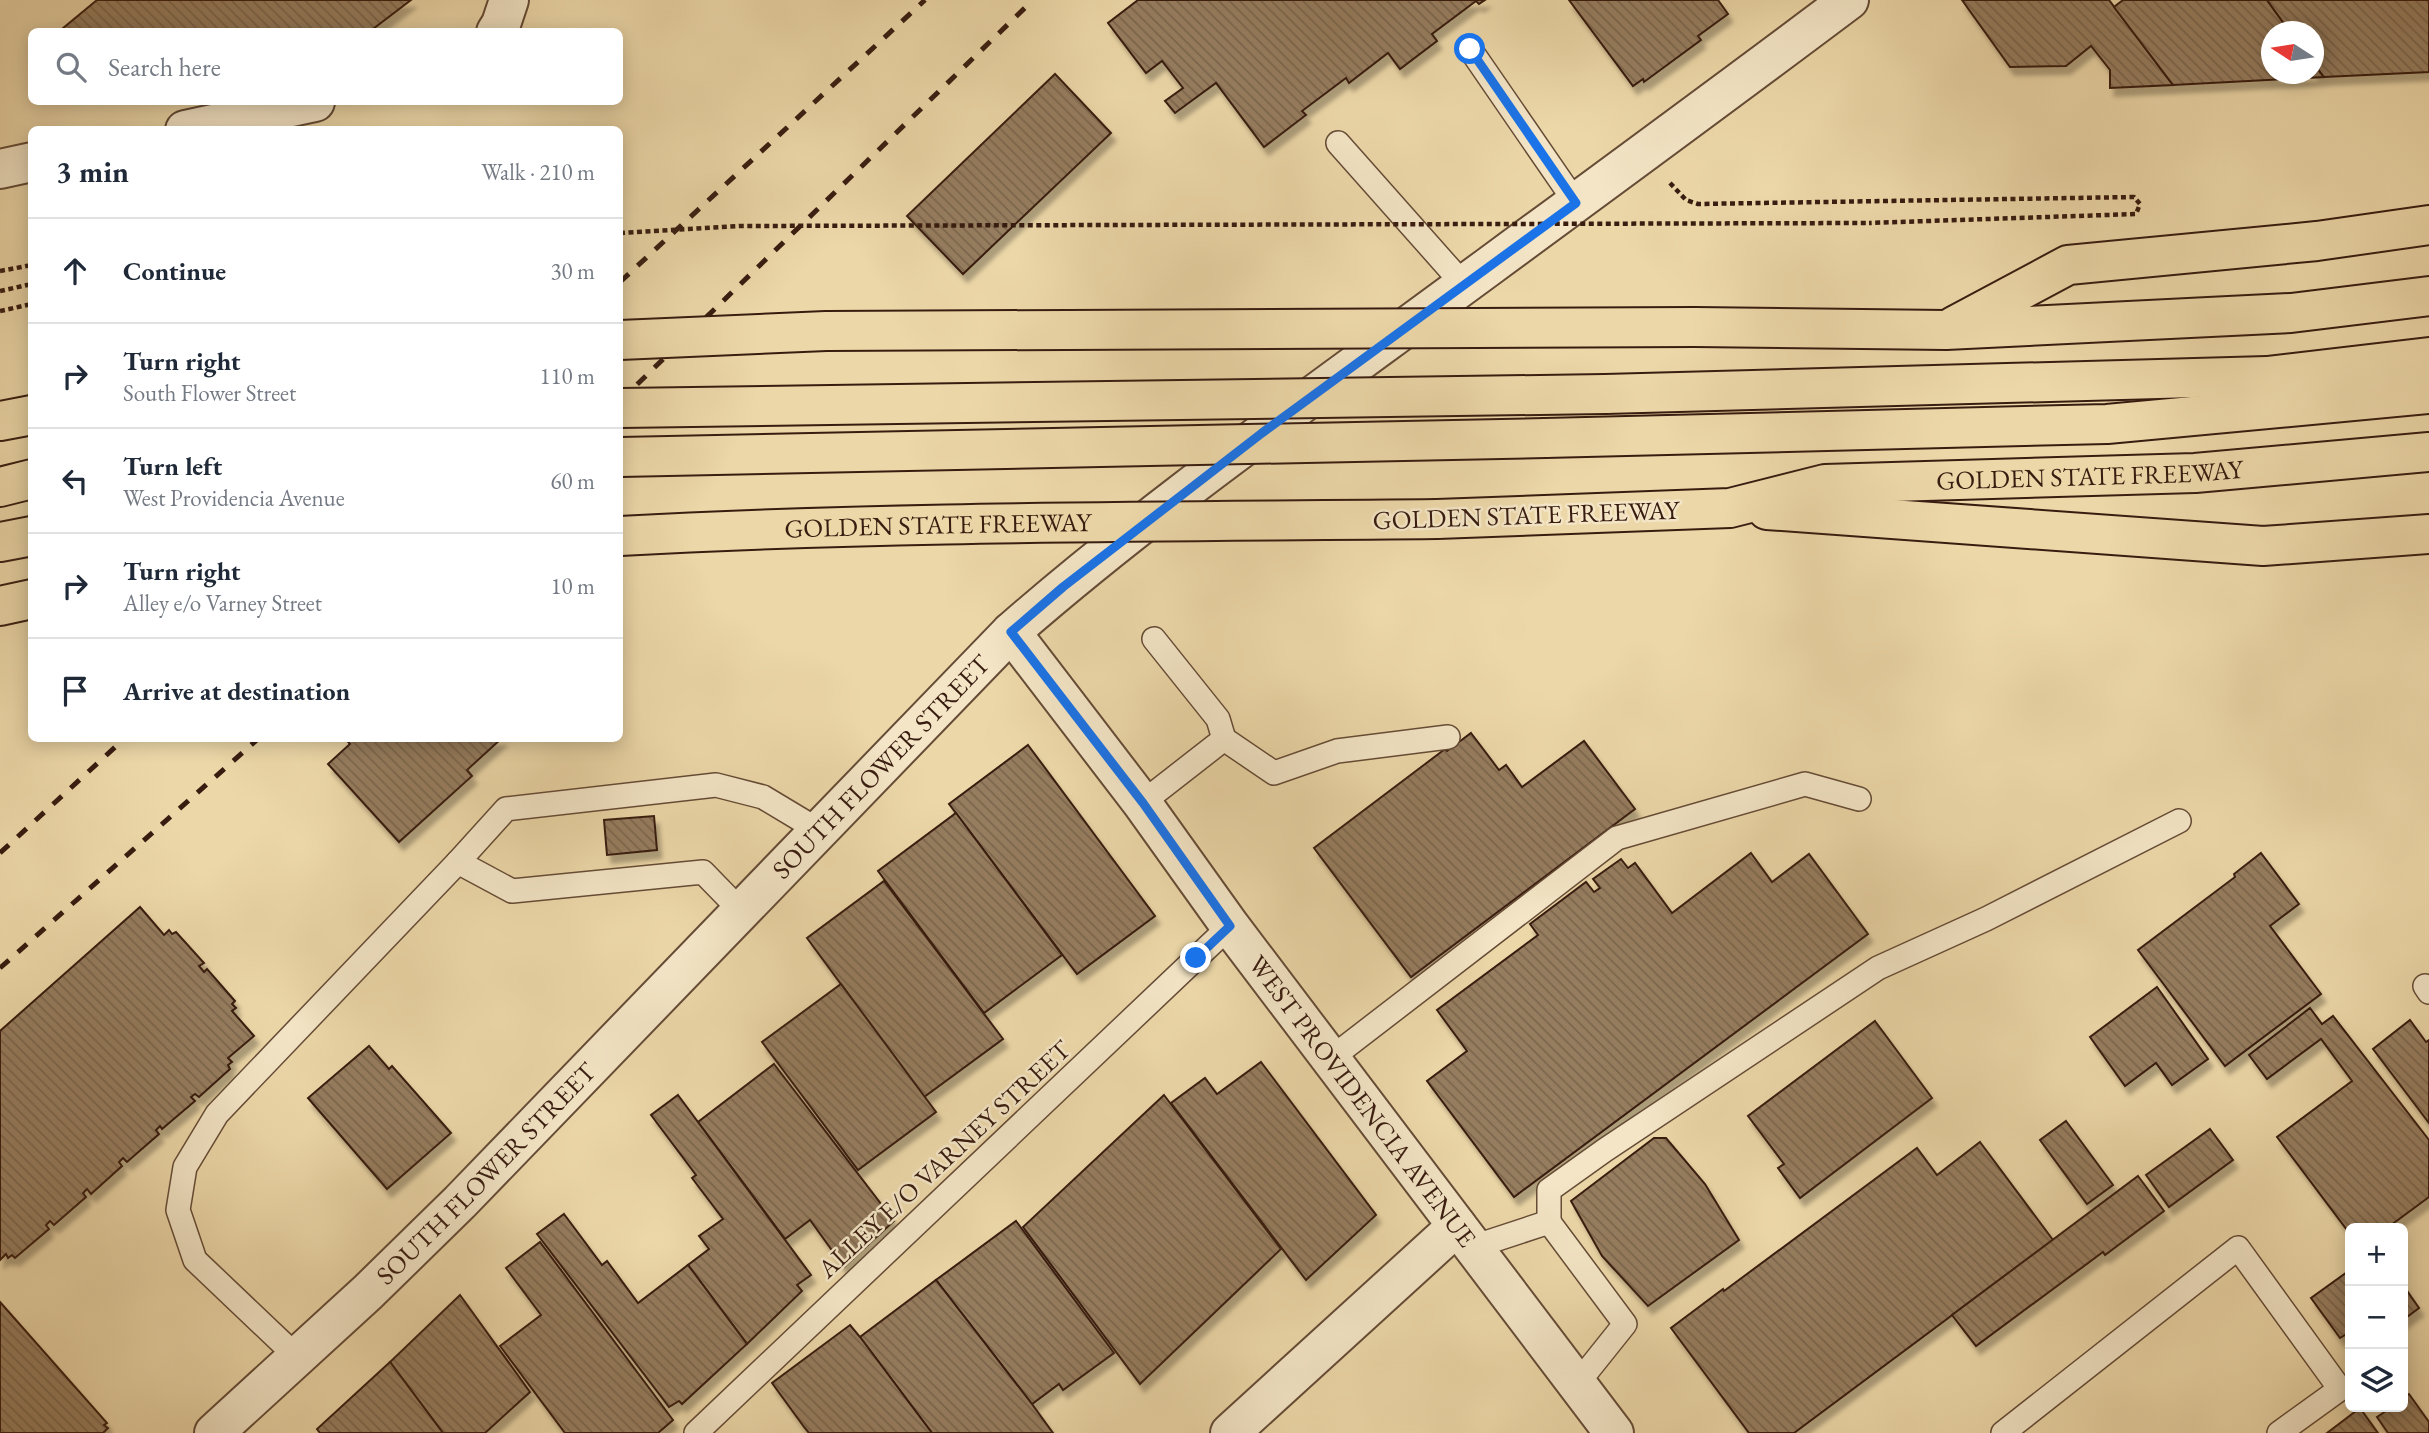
<!DOCTYPE html>
<meta charset="utf-8">
<style>
body{margin:0;font-family:"EB Garamond",serif;background:#f6f6f7;color:#1f2937}
.controls{position:absolute;right:21px;bottom:21px;display:grid;overflow:hidden;border-radius:10px;box-shadow:0 4px 18px #0003}
.controls button{width:63px;height:63px;display:grid;place-items:center;padding:0;border:0;border-bottom:2px solid #e0e1e3;background:#fff;color:#1f2937;font:35px sans-serif}
.compass{position:absolute;left:2261px;top:21px;width:63px;height:63px;border-radius:50%;background:#fff;box-shadow:0 4px 18px #0003;rotate:282deg}
.stop{position:absolute;width:21px;height:21px;margin:-16px;border:5px solid #1a73e8;border-radius:50%;background:#fff}
.stop.end{background:#1a73e8;border-color:#fff;box-shadow:0 2px 7px #0008}
.list{margin:0;padding:0;list-style:none}
h2{display:flex;justify-content:space-between;align-items:center;height:91px;margin:0;padding:0 28px;font-size:30px}
h2 small{font-size:23px;font-weight:400;color:#747a83}
.list li{display:grid;grid-template-columns:46px 1fr auto;gap:21px;align-items:center;box-sizing:border-box;height:105px;padding:0 28px;border-top:2px solid #e0e1e3}
.list b{display:block;font-size:26px;white-space:nowrap}
.list p{margin:0;font-size:23px;white-space:nowrap;color:#747a83}
.list em{font-size:23px;font-style:normal;color:#747a83}
.icon{flex:none;width:38px;height:38px;fill:none;stroke:currentColor;stroke-width:2;stroke-linecap:round;stroke-linejoin:round}
.map{position:relative;flex:none;width:2429px;height:1433px;overflow:hidden}
.search{position:absolute;background:#fff;box-shadow:0 4px 18px #0003;left:28px;top:28px;width:595px;height:77px;display:flex;align-items:center;gap:18px;box-sizing:border-box;padding:0 24px;border-radius:10px;color:#747a83;font-size:26px}
.panel{position:absolute;background:#fff;box-shadow:0 4px 18px #0003;left:28px;top:126px;width:595px;height:616px;border-radius:10px}
.map>svg:first-child{display:block}
.building{fill:url(#building-back-hatch);stroke:#381c10;stroke-width:2;filter:url(#shadow)}
.lines{fill:none;stroke-linecap:round;stroke-linejoin:round}
.lane-casing{stroke:#654b36;stroke-width:26}
.street-casing{stroke:#654b36;stroke-width:42}
.highway-casing{stroke:#381c10;stroke-width:42}
.path{stroke:#381c10;stroke-width:4.5;stroke-dasharray:5 3.5;stroke-linecap:butt}
.lane{stroke:#f3e5c6;stroke-width:23}
.street{stroke:#f3e5c6;stroke-width:38}
.highway{stroke:#ecd7a8;stroke-width:38}
.rail{stroke:#381c10;stroke-width:5;stroke-dasharray:12 12;stroke-linecap:butt}
.highway-bridge-casing{stroke:#381c10;stroke-width:42;stroke-linecap:butt}
.path-bridge{stroke:#381c10;stroke-width:4.5;stroke-dasharray:5 3.5;stroke-linecap:butt}
.highway-bridge{stroke:#ecd7a8;stroke-width:38}
.route{stroke:#1a73e8;stroke-width:9}
.labels{text-anchor:middle;stroke-width:5;stroke-linejoin:round;paint-order:stroke}
.street-label{font-size:26px;fill:#381c10;stroke:#f3e5c6}
</style>
<div class="map">
<svg width="2429" height="1433" viewBox="0 0 2429 1433">
<defs>
<pattern id="building-back-hatch" width="6" height="6" patternUnits="userSpaceOnUse" patternTransform="scale(1.75)"><rect width="6" height="6" fill="#967d5f"/><path d="M-1 5l2 2M0 0l6 6M5-1l2 2" fill="none" stroke="#7b664d"/></pattern>
<filter id="shadow"><feDropShadow dx="4.5" dy="8" stdDeviation="2" flood-color="#0004"/></filter>
</defs>
<rect width="100%" height="100%" fill="#ecd7a8"/>
<filter id="stains"><feTurbulence type="fractalNoise" baseFrequency=".00286" numOctaves="4"/><feColorMatrix values="0 0 0 0 .2 0 0 0 0 .09 0 0 0 0 .02 0 0 0 .5 -.17"/></filter>
<radialGradient id="worn" r=".72"><stop offset=".6" stop-color="#630" stop-opacity="0"/><stop offset="1" stop-color="#630" stop-opacity=".3"/></radialGradient>
<g class="building">
<path d="M97,0H411L369,32H64L62,29Z"/>
<path d="M1138,0H1485L1479,4L1476,1L1432,34L1437,41L1400,69L1388,53L1349,83L1346,78L1302,111L1306,115L1264,147L1216,83L1175,113L1165,101L1183,88L1162,61L1146,73L1108,23Z"/>
<path d="M1569,0H1718L1728,14L1698,36L1701,40L1644,82L1643,79L1633,86Z"/>
<path d="M1962,0H2109L2173,85L2110,88V70L2091,46L2066,66L2010,67Z"/>
<path d="M2123,0H2267L2290,32H2272V74H2314V64L2324,77L2173,85L2114,7Z"/>
<path d="M2267,0H2429V72L2324,77L2314,64V32H2290Z"/>
<path d="M1055,74L1111,133L963,274L907,216Z"/>
<path d="M1471,733L1499,770L1506,765L1522,787L1584,741L1635,809L1411,977L1314,848L1445,749L1447,751Z"/>
<path d="M345,738H502L467,770L472,776L399,842L328,764L350,744Z"/>
<path d="M1028,745L1155,916L1077,974L949,804Z"/>
<path d="M956,813L1062,955L984,1013L878,871Z"/>
<path d="M654,816L657,850L607,855L604,820Z"/>
<path d="M1751,853L1772,882L1809,854L1868,934L1514,1197L1427,1081L1467,1051L1437,1010L1538,935L1530,924L1586,882L1594,892L1600,888L1593,879L1621,859L1628,868L1635,863L1672,913Z"/>
<path d="M2261,853L2299,904L2270,926L2321,994L2225,1066L2138,950L2235,877L2234,874Z"/>
<path d="M884,881L1003,1039L924,1097L807,938Z"/>
<path d="M140,907L164,935L169,930L172,934L176,932L204,963L199,966L204,972L207,969L235,1001L232,1004L236,1008L232,1011L254,1036L228,1058L232,1062L228,1065L230,1069L199,1097L195,1094L191,1097L195,1101L162,1129L160,1126L156,1130L159,1134L127,1162L123,1158L119,1162L122,1166L91,1194L87,1189L83,1193L86,1197L54,1225L50,1221L46,1225L49,1229L15,1258L12,1255L8,1258L6,1254L0,1260V1031Z"/>
<path d="M841,984L936,1112L858,1170L762,1042Z"/>
<path d="M2157,987L2208,1059L2172,1085L2156,1063L2125,1086L2090,1037Z"/>
<path d="M2310,1008L2322,1024L2333,1016L2429,1140V1197L2387,1228H2350V1234L2277,1137L2352,1081L2321,1039L2267,1079L2249,1055Z"/>
<path d="M2410,1020L2426,1042L2429,1040V1123L2373,1049Z"/>
<path d="M1875,1021L1932,1098L1800,1198L1778,1168L1784,1164L1748,1116Z"/>
<path d="M369,1046L389,1069L392,1066L451,1133L387,1189L308,1098Z"/>
<path d="M1261,1062L1376,1215L1306,1280L1171,1103L1205,1078L1217,1094Z"/>
<path d="M774,1064L894,1221L844,1267L810,1220L785,1239L698,1122Z"/>
<path d="M678,1095L811,1275L797,1285L802,1291L747,1344L688,1265L709,1249L699,1236L723,1219L692,1178L696,1175L651,1115Z"/>
<path d="M1164,1095L1281,1249L1140,1384L1023,1227Z"/>
<path d="M2066,1121L2113,1185L2087,1204L2040,1140Z"/>
<path d="M2210,1129L2233,1160L2169,1207L2146,1175Z"/>
<path d="M1654,1138H1666L1705,1184L1739,1240L1648,1306L1602,1256L1571,1201Z"/>
<path d="M1980,1142L2053,1240L1794,1433H1749L1671,1328L1723,1289L1724,1291L1917,1148L1937,1175Z"/>
<path d="M2138,1176L2164,1211L2105,1255L2103,1252L1976,1346L1952,1315Z"/>
<path d="M564,1214L602,1265L607,1261L638,1303L688,1265L747,1344L682,1404L679,1401L669,1407L537,1234Z"/>
<path d="M1016,1221L1114,1353L1063,1390L1059,1384L1032,1404L936,1280Z"/>
<path d="M540,1242L673,1420L658,1433H565L500,1346L541,1315L506,1268Z"/>
<path d="M2350,1270V1342L2345,1335L2340,1338L2311,1298Z"/>
<path d="M936,1280L1032,1404L1053,1433H932L860,1337Z"/>
<path d="M2403,1285L2419,1308L2403,1320Z"/>
<path d="M460,1295L530,1392L485,1433H443L390,1362Z"/>
<path d="M0,1302L107,1423L104,1425L108,1428L103,1433H0Z"/>
<path d="M850,1325L860,1337L932,1433H809L804,1427L772,1383Z"/>
<path d="M390,1362L443,1433H320L317,1429Z"/>
<path d="M2409,1394L2429,1422V1433H2388L2377,1417L2392,1407H2403V1398Z"/>
<path d="M2360,1408L2378,1433H2327Z"/>
</g>
<g class="lines">
<g class="lane-casing">
<g id="lane">
<path d="M1470,49L1576,203"/>
<path d="M1338,143L1464,285"/>
<path d="M1224,739L1274,773L1337,751L1448,737"/>
<path d="M1142,803L1224,739L1218,719L1154,639"/>
<path d="M740,910L703,872L512,891L458,862L506,809L716,785L763,797L818,830"/>
<path d="M2425,986L2429,992"/>
<path d="M1330,1059L1617,838L1805,784L1859,799"/>
<path d="M1549,1222V1190L1605,1150L1878,968L1986,919L2179,821"/>
<path d="M1473,1247L1549,1222L1625,1324L1577,1384"/>
<path d="M297,1357L195,1260L178,1210L185,1167L217,1114L458,862"/>
<path d="M696,1433L1230,926"/>
<path d="M2003,1433L2238,1248L2340,1389L2279,1433"/>
</g>
</g>
<g class="street-casing">
<g id="street">
<path d="M496,32L501,24L509,0"/>
<path d="M185,130L315,102"/>
<path d="M0,169L32,162"/>
<path id="s1" d="M1011,632L1142,803L1230,926L1614,1433"/>
<path id="s2" d="M214,1433L368,1292L460,1202L1011,632C1130,528 1259,435 1386,342C1541,228 1696,115 1849,0"/>
<path d="M1230,1433L1457,1226"/>
</g>
</g>
<g class="highway-casing">
<g id="highway">
<path d="M1954,326L2068,265L2317,241L2429,225"/>
<path d="M1695,327L1946,330L2291,313L2429,296"/>
<path d="M1605,394L2267,376L2429,357"/>
<path d="M0,421L32,415"/>
<path d="M1545,438L2107,424L2429,394"/>
<path d="M0,487L32,479"/>
<path d="M1767,510L2263,546L2429,534"/>
<path id="s3" d="M1437,519L1730,508L1825,484L2195,473L2429,452"/>
<path d="M0,542L32,536"/>
<path d="M0,606L32,599"/>
</g>
</g>
<g class="path">
<path d="M1670,183L1686,200L1698,204L2134,197L2140,204L2136,214L1869,223"/>
<path d="M0,271L32,265"/>
<path d="M0,291L32,284"/>
<path d="M0,311L32,304"/>
</g>
<use href="#lane" class="lane"/>
<use href="#street" class="street"/>
<use href="#highway" class="highway"/>
<g class="rail">
<path d="M620,282L925,0"/>
<path d="M620,401L1033,0"/>
<path d="M0,853L125,738"/>
<path d="M0,968L259,738"/>
</g>
<g class="highway-bridge-casing">
<g id="highway-bridge">
<path d="M620,340L826,331L1695,327"/>
<path d="M620,408L1605,394"/>
<path d="M620,457L1545,438"/>
<path id="s4" d="M620,536C891,521 1164,522 1437,519"/>
</g>
</g>
<path class="path-bridge" d="M620,233L740,226L1869,223"/>
<use href="#highway-bridge" class="highway-bridge"/>
</g>
<g class="lines">
<path class="route" d="M1196,958L1230,926L1143,803L1011,632L1063,587L1262,433L1576,203L1470,49"/>
</g>
<g class="labels">
<g class="street-label">
<text dy="9" stroke="none"><textPath href="#s3" startOffset="656">GOLDEN STATE FREEWAY</textPath></text>
<text transform="translate(1526 515) rotate(-2)" y="9">GOLDEN STATE FREEWAY</text>
<text dy="9" stroke="none"><textPath href="#s4" startOffset="318">GOLDEN STATE FREEWAY</textPath></text>
<text dy="9" stroke="none"><textPath href="#s2" startOffset="943">SOUTH FLOWER STREET</textPath></text>
<text dy="9" stroke="none"><textPath href="#s1" startOffset="586">WEST PROVIDENCIA AVENUE</textPath></text>
<text transform="translate(944 1159) rotate(-43)" y="9">ALLEY E/O VARNEY STREET</text>
<text dy="9" stroke="none"><textPath href="#s2" startOffset="376">SOUTH FLOWER STREET</textPath></text>
</g>
</g>
<rect width="100%" height="100%" filter="url(#stains)"/>
<rect width="100%" height="100%" fill="url(#worn)"/>
</svg>
<div class="controls">
<button>+</button>
<button>−</button>
<button><svg class="icon" aria-label="layers" viewBox="0 0 24 24"><path d="M12 4l9 5-9 5-9-5zM3 14l9 5 9-5"/></svg></button>
</div>
<svg class="compass" viewBox="-18 -18 36 36"><path d="M0-13l5 13h-10z" fill="#e53935"/><path d="M0 13l5-13h-10z" fill="#747a83"/></svg>
<div class="stop" style="left:1470px;top:49px"></div>
<div class="stop end" style="left:1196px;top:958px"></div>
<div class="search"><svg class="icon" aria-label="search" viewBox="0 0 24 24"><circle cx="10" cy="10" r="6"/><path d="M15 15l6 6"/></svg>Search here</div>
<section class="panel">
<h2>3 min<small>Walk · 210 m</small></h2>
<ul class="list">
<li><svg class="icon" aria-label="ahead" viewBox="0 0 24 24"><path d="M12 20V5M6 11l6-6 6 6"/></svg><div><b>Continue</b></div><em>30 m</em></li>
<li><svg class="icon" aria-label="right" viewBox="0 0 24 24"><path d="M7 20v-9h11M14 6l5 5-5 5"/></svg><div><b>Turn right</b><p>South Flower Street</p></div><em>110 m</em></li>
<li><svg class="icon" aria-label="left" viewBox="0 0 24 24"><path d="M17 20v-9H6M10 6l-5 5 5 5"/></svg><div><b>Turn left</b><p>West Providencia Avenue</p></div><em>60 m</em></li>
<li><svg class="icon" aria-label="right" viewBox="0 0 24 24"><path d="M7 20v-9h11M14 6l5 5-5 5"/></svg><div><b>Turn right</b><p>Alley e/o Varney Street</p></div><em>10 m</em></li>
<li><svg class="icon" aria-label="arrive" viewBox="0 0 24 24"><path d="M6 21V4h12l-3 4 3 4H6"/></svg><div><b>Arrive at destination</b></div></li>
</ul>
</section>
</div>
